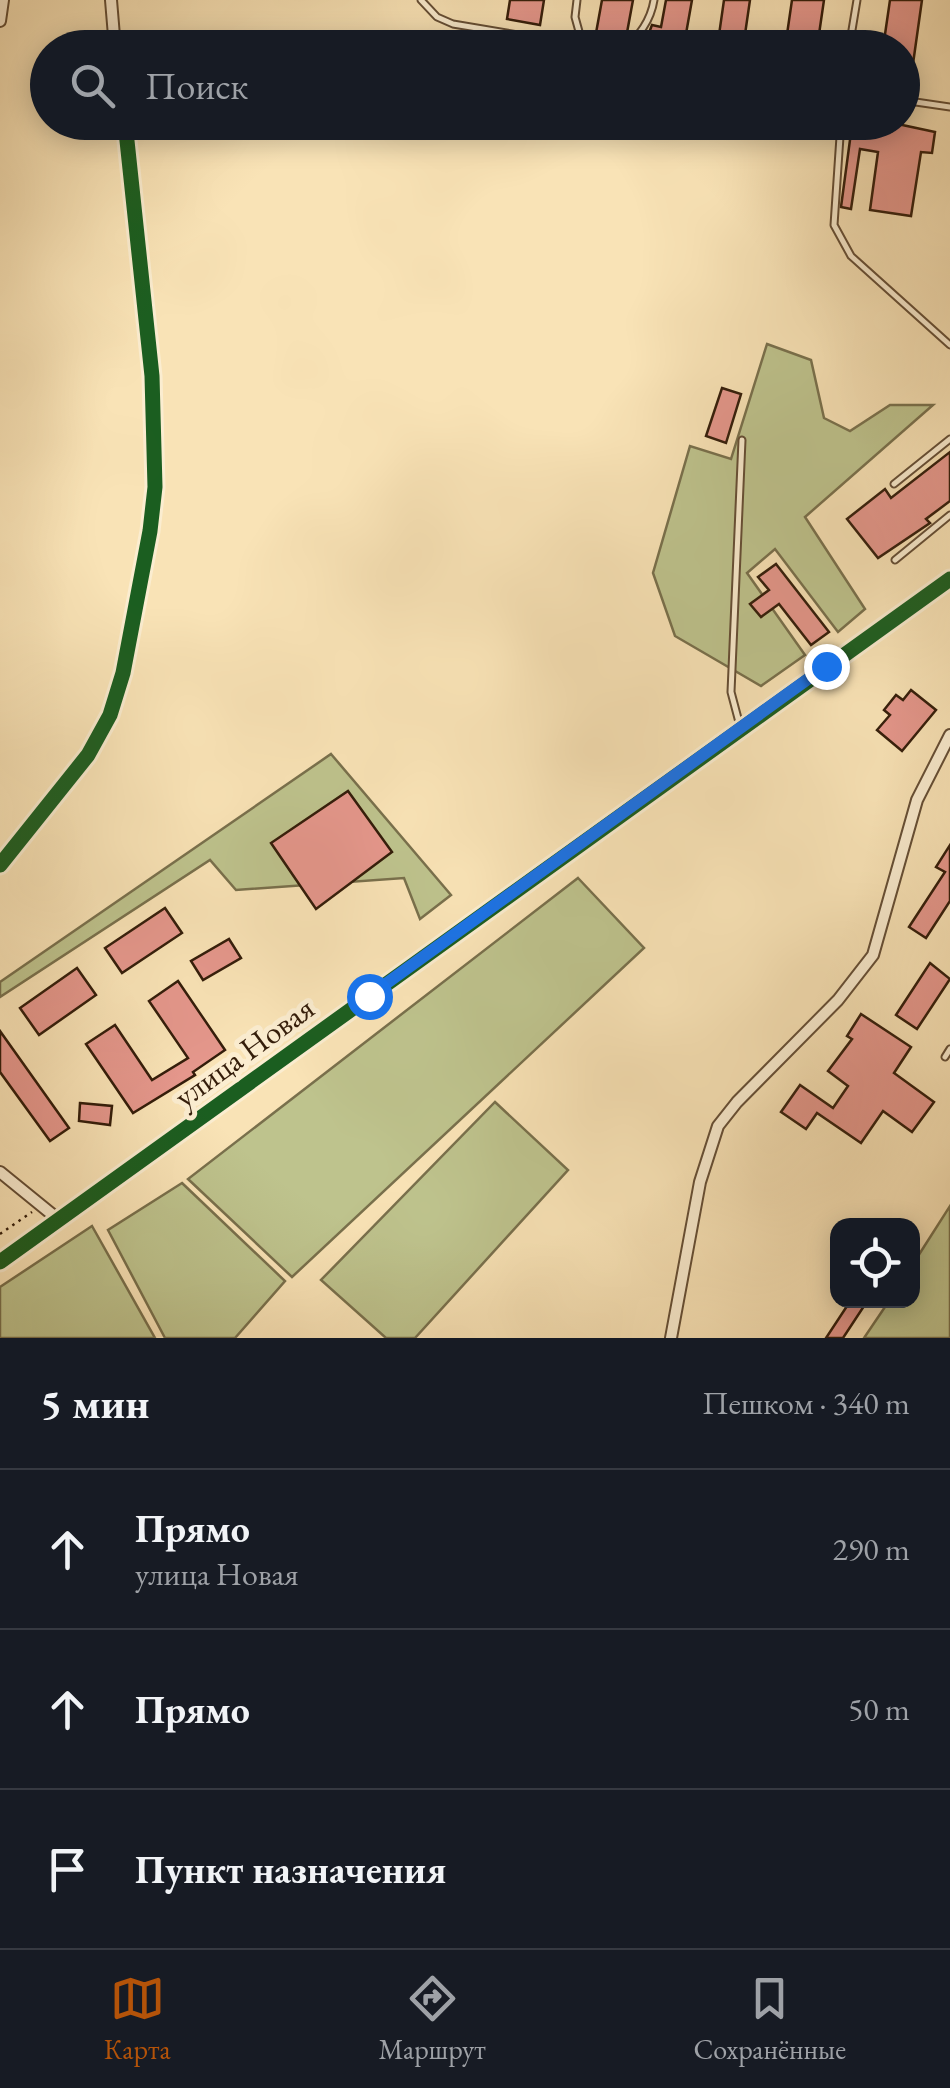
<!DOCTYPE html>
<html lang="ru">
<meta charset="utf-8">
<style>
body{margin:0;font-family:"EB Garamond",serif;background:#242831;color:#f1f3f6}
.controls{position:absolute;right:30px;bottom:30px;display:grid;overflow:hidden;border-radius:20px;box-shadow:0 5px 25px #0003}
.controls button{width:90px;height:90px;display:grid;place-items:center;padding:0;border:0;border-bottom:2px solid #363941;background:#171b24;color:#f1f3f6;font:50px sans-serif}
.stop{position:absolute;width:30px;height:30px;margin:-22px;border:8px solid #1a73e8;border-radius:50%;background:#fff}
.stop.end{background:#1a73e8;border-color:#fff;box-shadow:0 2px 10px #0008}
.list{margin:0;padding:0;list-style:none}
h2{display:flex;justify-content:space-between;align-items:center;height:130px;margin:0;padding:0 40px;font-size:42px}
h2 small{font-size:32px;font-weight:400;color:#9ea1a6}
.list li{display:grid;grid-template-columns:65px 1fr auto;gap:30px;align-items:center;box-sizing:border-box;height:160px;padding:0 40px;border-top:2px solid #363941}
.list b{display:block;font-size:38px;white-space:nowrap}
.list p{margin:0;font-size:32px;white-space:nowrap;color:#9ea1a6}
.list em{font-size:32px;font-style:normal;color:#9ea1a6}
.icon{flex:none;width:55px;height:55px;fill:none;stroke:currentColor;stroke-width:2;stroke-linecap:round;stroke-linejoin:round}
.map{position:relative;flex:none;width:950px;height:1338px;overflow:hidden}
.search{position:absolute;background:#171b24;box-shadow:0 5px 25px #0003;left:30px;right:30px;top:30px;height:110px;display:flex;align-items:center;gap:25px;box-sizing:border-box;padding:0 35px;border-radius:55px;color:#9ea1a6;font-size:38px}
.sheet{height:610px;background:#171b24}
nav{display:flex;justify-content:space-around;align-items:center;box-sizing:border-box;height:140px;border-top:2px solid #363941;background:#171b24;font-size:28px;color:#9ea1a6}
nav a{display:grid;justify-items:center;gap:5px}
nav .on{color:#b45309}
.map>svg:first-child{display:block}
.green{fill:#bec38d;stroke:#79704c;stroke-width:2.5}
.building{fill:#e5978c;stroke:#341d0a;stroke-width:2.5}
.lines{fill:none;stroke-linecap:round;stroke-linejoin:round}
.service-casing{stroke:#654e35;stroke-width:9}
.minor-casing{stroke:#654e35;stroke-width:14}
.tertiary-casing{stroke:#654e35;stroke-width:16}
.path{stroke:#341d0a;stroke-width:2.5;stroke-dasharray:2.5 5;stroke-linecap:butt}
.service{stroke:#fbedd0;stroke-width:5}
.minor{stroke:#fbedd0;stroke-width:10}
.tertiary{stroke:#fbedd0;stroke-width:12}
.cycleway-casing{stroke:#fbedd0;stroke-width:21}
.cycleway{stroke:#1b5e20;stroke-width:15}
.route{stroke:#1a73e8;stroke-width:12}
.labels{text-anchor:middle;stroke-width:10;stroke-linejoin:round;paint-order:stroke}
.street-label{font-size:32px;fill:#341d0a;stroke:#fbedd0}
</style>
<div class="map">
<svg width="950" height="1338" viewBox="0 0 950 1338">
<rect width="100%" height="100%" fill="#f9e3b6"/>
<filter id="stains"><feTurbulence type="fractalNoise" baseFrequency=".002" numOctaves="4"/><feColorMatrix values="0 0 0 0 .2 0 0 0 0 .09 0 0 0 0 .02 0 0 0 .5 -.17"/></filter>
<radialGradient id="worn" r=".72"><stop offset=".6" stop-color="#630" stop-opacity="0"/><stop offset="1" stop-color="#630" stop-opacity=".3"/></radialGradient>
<g class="green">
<path d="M767,344L811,360L824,418L850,431L890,405H933L805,517L865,609L838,632L775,549L747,573L805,655L761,686L675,636L653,573L690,446L731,459Z"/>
<path d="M331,754L451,895L420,919L404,878L236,890L210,860L0,997V982Z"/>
<path d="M578,878L644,948L292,1277L188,1179Z"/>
<path d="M495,1102L568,1170L415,1338H386L321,1280Z"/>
<path d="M182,1183L285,1281L235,1338H165L108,1230Z"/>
<path d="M950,1206V1338H864L889,1301L912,1300L913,1264Z"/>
<path d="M92,1226L155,1338H0V1287Z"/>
</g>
<g class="building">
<path d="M510,0H544L540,25L507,19Z"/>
<path d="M602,0H633L626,38L596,33Z"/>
<path d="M666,0H692L684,45L647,38L652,25L661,27Z"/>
<path d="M724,0H750L743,48L705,45L706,34L719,35Z"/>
<path d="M792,0H824L817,48H785Z"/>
<path d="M890,0H922L911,78L902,77V48H883Z"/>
<path d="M893,123L935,132L932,153L921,152L911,216L870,210L878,152L860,149L851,209L841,207L852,125L892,131Z"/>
<path d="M722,388L741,394L726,443L706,436Z"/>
<path d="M950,452V501L926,519L930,523L878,558L847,519L885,489L891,498Z"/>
<path d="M776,564L829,632L811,645L779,604L761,617L750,604L769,590L758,577Z"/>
<path d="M911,690L936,710L902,751L877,730L890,715L884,710L896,695L903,700Z"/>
<path d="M348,791L392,852L316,909L271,843Z"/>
<path d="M950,845V901L926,938L909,927L945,872L936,867Z"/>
<path d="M165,908L182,933L122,973L105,948Z"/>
<path d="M229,939L241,958L203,980L191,961Z"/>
<path d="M930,963L950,979L917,1029L896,1015Z"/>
<path d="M77,968L96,995L39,1035L20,1008Z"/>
<path d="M178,981L225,1050L193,1072L195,1075L133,1113L86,1044L115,1025L152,1080L188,1058L149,1001Z"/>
<path d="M861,1014L911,1047L894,1073L934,1102L912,1132L883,1111L861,1143L817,1113L806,1129L781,1112L800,1085L833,1108L848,1086L828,1071L852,1039L847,1036Z"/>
<path d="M0,1031L69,1128L50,1141L0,1072Z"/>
<path d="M80,1103L112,1106L110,1125L79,1121Z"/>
<path d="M851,1300H868L843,1338H826Z"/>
</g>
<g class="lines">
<g class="service-casing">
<g id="service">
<path d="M421,0L437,17L453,24L596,48"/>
<path d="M577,0L575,17L583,46"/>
<path d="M623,48C639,38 651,19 654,0"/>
<path d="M849,48L857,0"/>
<path d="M902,100L950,107"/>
<path d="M841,122L834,225L851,256L950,345"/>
<path d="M894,484L950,439"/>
<path d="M895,560L950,515"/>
<path d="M740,726L731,692L742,440"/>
<path d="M945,1057L950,1049"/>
</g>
</g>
<g class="minor-casing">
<g id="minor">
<path d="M111,0L115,48"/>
<path d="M0,21L3,0"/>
<path d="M0,865L88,755L110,715L123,673L150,531L155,487L152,376L125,122"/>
<path d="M0,1172L59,1220"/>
<path d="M671,1338L700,1182L718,1126L737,1102L838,1000L873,955L917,800L950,735"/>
</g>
</g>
<g class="tertiary-casing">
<path id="tertiary" d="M0,1262L950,579"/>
</g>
<path class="path" d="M0,1234L32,1212"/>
<use href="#service" class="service"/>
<use href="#minor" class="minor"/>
<use href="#tertiary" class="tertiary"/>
<g class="cycleway-casing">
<g id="cycleway">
<path d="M0,865L88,755L110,715L123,673L150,531L155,487L152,376L125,122"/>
<path d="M0,1262L950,579"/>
</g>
</g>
<use href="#cycleway" class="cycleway"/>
</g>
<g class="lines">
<path class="route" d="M369,996L826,666"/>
</g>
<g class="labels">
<g class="street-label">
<text transform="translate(244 1052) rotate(-36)" y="11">улица Новая</text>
</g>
</g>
<rect width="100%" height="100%" filter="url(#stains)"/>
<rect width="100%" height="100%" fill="url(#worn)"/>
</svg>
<div class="controls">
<button><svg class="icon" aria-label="locate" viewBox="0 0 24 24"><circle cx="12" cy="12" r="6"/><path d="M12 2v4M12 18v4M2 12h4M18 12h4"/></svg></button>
</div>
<div class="stop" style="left:369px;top:996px"></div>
<div class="stop end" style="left:826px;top:666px"></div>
<div class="search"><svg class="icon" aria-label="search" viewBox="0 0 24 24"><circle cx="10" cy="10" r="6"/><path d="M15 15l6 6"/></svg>Поиск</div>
</div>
<section class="sheet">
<h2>5 мин<small>Пешком · 340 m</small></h2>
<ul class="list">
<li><svg class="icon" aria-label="ahead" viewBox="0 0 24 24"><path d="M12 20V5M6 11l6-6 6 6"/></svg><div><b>Прямо</b><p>улица Новая</p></div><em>290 m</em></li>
<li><svg class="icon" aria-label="ahead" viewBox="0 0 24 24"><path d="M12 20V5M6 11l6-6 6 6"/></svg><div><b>Прямо</b></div><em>50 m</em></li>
<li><svg class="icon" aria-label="arrive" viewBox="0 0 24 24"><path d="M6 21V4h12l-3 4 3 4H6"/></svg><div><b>Пункт назначения</b></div></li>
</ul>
</section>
<nav>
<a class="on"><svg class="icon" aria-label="map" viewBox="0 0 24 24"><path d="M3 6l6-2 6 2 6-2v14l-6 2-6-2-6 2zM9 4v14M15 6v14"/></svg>Карта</a>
<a><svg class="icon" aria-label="directions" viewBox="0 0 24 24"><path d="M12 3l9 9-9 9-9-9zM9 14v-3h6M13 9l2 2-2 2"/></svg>Маршрут</a>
<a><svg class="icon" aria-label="saved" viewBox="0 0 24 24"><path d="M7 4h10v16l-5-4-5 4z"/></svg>Сохранённые</a>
</nav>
